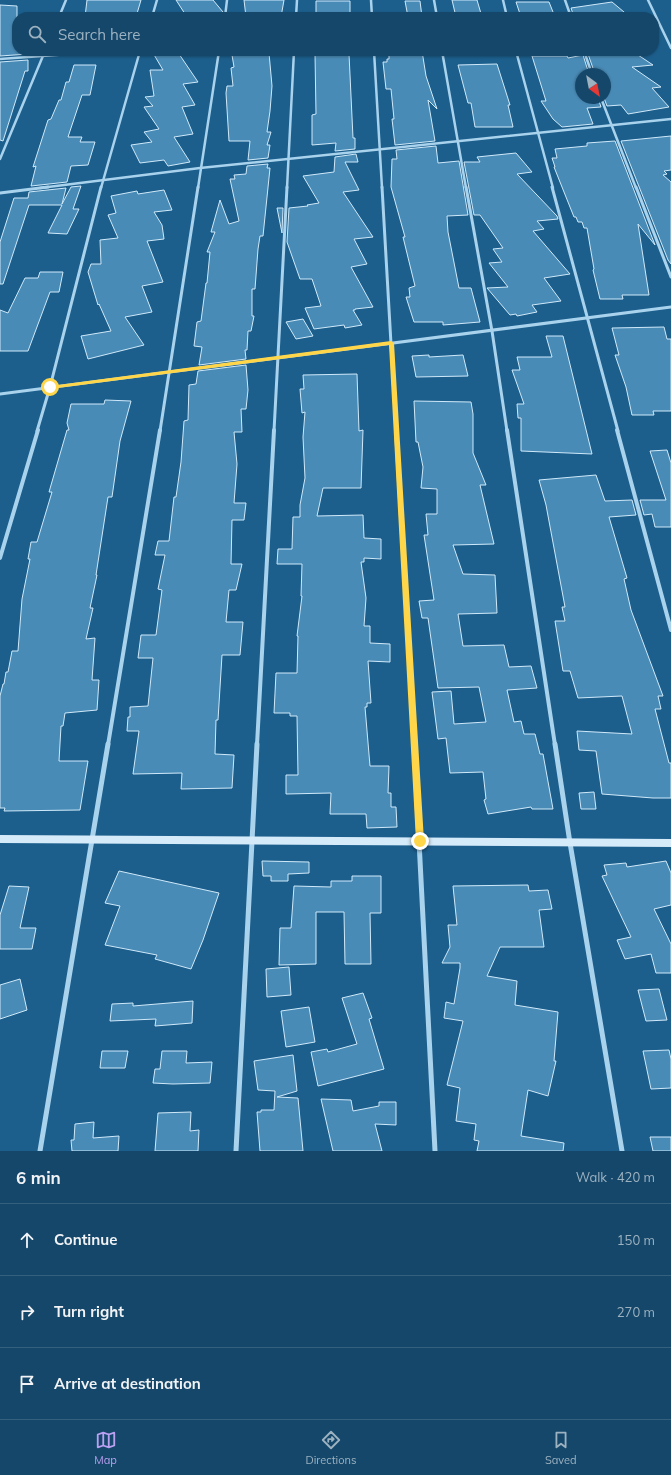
<!DOCTYPE html>
<meta charset="utf-8">
<style>
body{margin:0;font-family:Mulish,sans-serif;background:#1e4e70;color:#f1f3f6}
.compass{position:absolute;left:575px;top:68px;width:36px;height:36px;border-radius:50%;background:#15476a;box-shadow:0 1px 3px #0004;rotate:148deg}
.stop{position:absolute;width:12px;height:12px;margin:-9px;border:3px solid #ffd54a;border-radius:50%;background:#fff}
.stop.end{background:#ffd54a;border-color:#fff;box-shadow:0 1px 4px #0008}
.list{margin:0;padding:0;list-style:none}
h2{display:flex;justify-content:space-between;align-items:center;height:52px;margin:0;padding:0 16px;font-size:17px}
h2 small{font-size:13px;font-weight:400;color:#9db2c1}
.list li{display:grid;grid-template-columns:26px 1fr auto;gap:12px;align-items:center;box-sizing:border-box;height:72px;padding:0 16px;border-top:1px solid #345f7e}
.list b{display:block;font-size:15px;white-space:nowrap}
.list em{font-size:13px;font-style:normal;color:#9db2c1}
.icon{flex:none;width:22px;height:22px;fill:none;stroke:currentColor;stroke-width:2;stroke-linecap:round;stroke-linejoin:round}
.map{position:relative;flex:none;width:671px;height:1151px;overflow:hidden}
.search{position:absolute;background:#15476a;box-shadow:0 1px 3px #0004;left:12px;right:12px;top:12px;height:44px;display:flex;align-items:center;gap:10px;box-sizing:border-box;padding:0 14px;border-radius:16px;color:#9db2c1;font-size:15px}
.sheet{height:268px;background:#15476a}
nav{display:flex;justify-content:space-around;align-items:center;box-sizing:border-box;height:56px;border-top:1px solid #345f7e;background:#15476a;font-size:11px;color:#9db2c1}
nav a{display:grid;justify-items:center;gap:2px}
nav .on{color:#bca0f2}
.map>svg:first-child{display:block}
.building{fill:#498bb7;stroke:#cfe9f9}
.lines{fill:none;stroke-linecap:round;stroke-linejoin:round}
.street-far3{stroke:#a9d2ed;stroke-width:2.5}
.street-far2{stroke:#a9d2ed;stroke-width:3}
.street-far1{stroke:#a9d2ed;stroke-width:4}
.street{stroke:#a9d2ed;stroke-width:5}
.secondary{fill:#d6ebfa;fill-rule:evenodd}
.route{fill:#ffd54a}
</style>
<div class="map">
<svg width="671" height="1151" viewBox="0 0 671 1151">
<rect width="100%" height="100%" fill="#1c5f8d"/>
<g class="building">
<path d="M87,0H141L136,17H85Z"/>
<path d="M176,0H213L223,12L222,17H187Z"/>
<path d="M244,0H284L281,17H246Z"/>
<path d="M452,0H477L482,17H456Z"/>
<path d="M316,1H350V17L316,16Z"/>
<path d="M405,1H420L422,17H408Z"/>
<path d="M516,2H549L555,17H521Z"/>
<path d="M612,2L630,17H574L571,8Z"/>
<path d="M0,5L17,6V51H28V54L0,56Z"/>
<path d="M166,51H177L198,82L183,84L195,105L182,107L193,134L174,137L190,162L168,166L164,160L140,163L131,145L152,142L144,132L159,129L144,107L153,106L145,97L154,96L150,70H163L153,53Z"/>
<path d="M389,51H422L426,76L437,109L428,100L435,141L395,145L392,119H394L391,89H386L383,62H387V59H389Z"/>
<path d="M609,51L610,52L632,51L653,65L632,67L661,87L652,88L669,107L628,114L621,105L607,106L604,98L605,74H595L588,54Z"/>
<path d="M269,53L272,86L270,111L267,132H271L267,145H270L268,158L248,160L250,141H229L226,93L227,86H233L231,68L234,67L232,55Z"/>
<path d="M315,54H349L353,138H355V149L335,151L336,143L312,145V115L316,114Z"/>
<path d="M583,55L589,74H581V98H598L601,107L587,108L593,124L562,127L553,119L541,101H546L532,56H567L568,58Z"/>
<path d="M28,60V71H25L3,141L0,140V62Z"/>
<path d="M497,64L510,105H508L513,127H475L471,103H468L458,65Z"/>
<path d="M74,65H96L90,95H82L68,137H82L80,142H95L88,165L71,166L67,182L31,186L36,166L33,167L48,120L51,119L59,100H61L66,82H69Z"/>
<path d="M671,136V170L664,171L667,174L663,175L671,182V264L668,260L621,141Z"/>
<path d="M615,141L655,245L638,224L649,295H622L623,299H600L593,270L594,269L587,228H584L582,222H578L576,217H574L554,167H555L552,158H557L555,149L587,146V143Z"/>
<path d="M436,146L438,163L459,161L468,215L447,216L448,232L459,288H471L480,322L443,325V322H414L406,297H410L409,288L415,286L403,237H405L391,187L392,159H397L396,150Z"/>
<path d="M516,153L532,172L517,174L557,216L558,219L537,221L544,229L533,231L570,274L544,278L561,301L532,305L537,312L517,316L516,314L510,315L487,288L508,287L489,263L502,262L493,249L503,248L480,215H474L464,162H480L477,157Z"/>
<path d="M356,154L358,162H345L359,190L343,192L373,237L354,239L367,264L351,267L373,307L355,309V310H353L362,325L345,328L344,325L314,329L305,308L321,306L312,279H300L287,242L289,208L308,206L307,205L319,203L303,176L334,172L335,157Z"/>
<path d="M268,164L267,168H270L263,236H260L258,249L255,289H252V316H254L251,331H248L247,350H245L246,359L199,365L202,347L194,346L197,322L201,321L206,283H207L210,252H207L215,232H211L220,200L229,224L239,221L230,179H235L234,175L246,174L247,166Z"/>
<path d="M81,186L73,209H79L67,234L48,233L62,205H29L3,284H0V242L14,198H28L29,192L66,188L62,204L71,187Z"/>
<path d="M164,190L172,210L154,212L162,225L164,239L147,241L163,282L142,286L152,312L125,317L144,345L88,359L81,336L111,331L99,304L98,305L88,272L91,264H101L100,240L118,238L108,215L116,213L111,196L137,191L138,194Z"/>
<path d="M277,208H283L282,233Z"/>
<path d="M40,272H63L59,292H50L28,351H0V310L8,313L25,278H38Z"/>
<path d="M303,319L313,336L296,339L286,322Z"/>
<path d="M664,327L667,339H671V411H653L654,415H632L626,387L615,355H619L612,328Z"/>
<path d="M546,336H563L592,454L521,451V418H518L517,404H524L512,370H520L517,357H552Z"/>
<path d="M429,355V357L463,355L468,376L416,377L412,356Z"/>
<path d="M246,365L248,390L246,409H241L242,432H234L237,464L234,503H246L244,520H232L231,564H242L236,590H229L226,622H243L240,655H222L218,720H216L215,754L234,755L232,788L181,789L182,773L133,774L139,731H127L128,717H130V707L148,706L153,658H138L141,635H156L162,590L158,589L165,555H155L158,541H169L174,497H176L181,462L184,421L188,420L189,385L196,384L198,371Z"/>
<path d="M357,374L359,431L363,430L361,488H323L317,516L363,515L364,538L381,539V559L364,558V562H361L366,598L364,626H370V643L390,644V662L368,661L371,703H367V707H365L370,766H389L388,793H391V807H396L397,827L367,828L366,814H330L331,793L286,794V775H298L297,716H290V713H274L276,673H297L298,636H297L302,596H301L302,564H277L278,549H292L293,517H300V505L305,478L303,437L305,412L302,413L300,389H304L303,375Z"/>
<path d="M105,400L131,401L120,441L112,497H108L96,575H97L90,608H93L86,639L95,638L92,680H99L97,710L65,713L63,726H61L59,761H88L80,810L4,811L5,808H0V696L3,684H4L6,672H8L12,651H18L22,599L30,559H28L31,542H37L52,492H49L67,430H69L67,423L71,404H104Z"/>
<path d="M414,401L471,402L473,414V453L486,485H480L494,544L453,545L463,574L495,575L497,613L458,614L463,646L504,645L509,667L531,666L537,688L507,690L514,722L521,721L524,734H535L540,754H543L553,809H532L531,807L488,814L484,800L486,799L483,772L450,773L446,738L438,739L432,692L451,691L454,724L486,722L479,687L438,688L428,618H422L419,601L434,600L424,535H428L426,514H437V489L421,488L423,467L418,442H416Z"/>
<path d="M667,450L671,463V527H655L652,514L644,515L640,500H666L650,451Z"/>
<path d="M596,475L605,501L632,500L636,515L609,517L627,578L624,579L631,610L663,696H658L661,709H655L669,763H671V798H653L602,794L596,751L579,750L577,731L632,734L622,696L578,698L570,671H563L555,621H565L562,607H565L546,505L539,480Z"/>
<path d="M594,792L596,809H581L579,793Z"/>
<path d="M262,861L309,862V873L288,874V881H271V876H263Z"/>
<path d="M666,861L671,873V905L654,909L671,944V973H656L651,954L625,959L617,940L631,937L602,876L607,875L604,865L626,863L627,867Z"/>
<path d="M119,871L219,893L203,940L191,969L155,959L157,955L105,945L120,906L105,903Z"/>
<path d="M352,876H381V913H370L371,964H345L344,912H316V964L279,965L280,928H291L294,886L331,887V881H352Z"/>
<path d="M528,885L529,891L548,890L552,909L539,910L544,947H500L487,976L517,981L515,1005L558,1012L554,1061H556L548,1096L528,1090L521,1136L564,1143L563,1151H477L479,1141L474,1140L476,1124L456,1121L460,1088L447,1085L463,1021L444,1018L446,1002L454,1004L460,968V963H442L450,947L448,925H457L453,886Z"/>
<path d="M9,886L29,887L20,928H36L32,949H0V915Z"/>
<path d="M289,967L291,995L267,997L266,969Z"/>
<path d="M20,979L27,1010L0,1019V985Z"/>
<path d="M659,989L667,1020L646,1021L638,990Z"/>
<path d="M363,993L372,1018L369,1019L384,1069L318,1086L311,1052L327,1049L328,1052L357,1044L342,998Z"/>
<path d="M193,1001L192,1023L155,1026L156,1019L110,1021L112,1004L133,1003V1006Z"/>
<path d="M309,1007L315,1042L286,1047L281,1011Z"/>
<path d="M669,1050L671,1059V1088L651,1089L643,1051Z"/>
<path d="M102,1051H128L125,1068H100Z"/>
<path d="M162,1051H187L186,1063L212,1062L210,1083L173,1084L153,1083L155,1069H160Z"/>
<path d="M293,1055L297,1091L277,1097L298,1098L303,1151H260L257,1112H261V1110H274L275,1091L258,1090L254,1061Z"/>
<path d="M321,1099L351,1100L353,1111L379,1106V1102H396V1125L375,1124L382,1151H333Z"/>
<path d="M191,1112L190,1131L199,1130L198,1151H155L158,1113Z"/>
<path d="M94,1122L93,1138L119,1136L118,1151H72L71,1140H74L75,1124Z"/>
<path d="M650,1137H671V1151H653Z"/>
</g>
<g class="lines">
<g class="street-far3">
<path d="M371,0L372,17"/>
<path d="M434,0L437,17"/>
<path d="M503,0L507,17"/>
<path d="M565,0L571,17"/>
<path d="M648,0L671,48"/>
<path d="M59,17L66,0"/>
<path d="M152,17L157,0"/>
<path d="M225,17L227,0"/>
<path d="M296,17L297,0"/>
<path d="M374,51L382,188"/>
<path d="M442,51L466,188"/>
<path d="M516,51L553,188"/>
<path d="M584,51L592,74"/>
<path d="M0,59L112,51"/>
<path d="M601,98L636,188"/>
<path d="M0,159L45,51"/>
<path d="M40,188L200,168L671,119"/>
<path d="M101,188L140,51"/>
<path d="M198,188L219,51"/>
<path d="M287,188L294,51"/>
</g>
<g class="street-far2">
<path d="M382,187L396,431"/>
<path d="M466,187L492,331L507,431"/>
<path d="M552,187L618,431"/>
<path d="M636,187L671,277"/>
<path d="M0,193L48,187"/>
<path d="M0,394L671,307"/>
<path d="M37,431L50,387L101,187"/>
<path d="M160,431L198,187"/>
<path d="M274,431L287,187"/>
</g>
<g class="street-far1">
<path d="M396,430L414,745"/>
<path d="M507,430L555,745"/>
<path d="M617,430L671,630"/>
<path d="M0,558L38,430"/>
<path d="M108,745L160,430"/>
<path d="M257,745L274,430"/>
</g>
<g class="street">
<path d="M414,744L435,1151"/>
<path d="M555,744L570,843L622,1151"/>
<path d="M40,1151L108,744"/>
<path d="M236,1151L257,744"/>
</g>
<path class="secondary" d="M0,835L671,839V847L0,843Z"/>
</g>
<path class="route" d="M391,341L394,343L424,841L420,845L416,841L389,345L50,389L47,387L50,386Z"/>
</svg>
<svg class="compass" viewBox="-18 -18 36 36"><path d="M0-13l5 13h-10z" fill="#e53935"/><path d="M0 13l5-13h-10z" fill="#9db2c1"/></svg>
<div class="stop" style="left:50px;top:387px"></div>
<div class="stop end" style="left:420px;top:841px"></div>
<div class="search"><svg class="icon" aria-label="search" viewBox="0 0 24 24"><circle cx="10" cy="10" r="6"/><path d="M15 15l6 6"/></svg>Search here</div>
</div>
<section class="sheet">
<h2>6 min<small>Walk · 420 m</small></h2>
<ul class="list">
<li><svg class="icon" aria-label="ahead" viewBox="0 0 24 24"><path d="M12 20V5M6 11l6-6 6 6"/></svg><div><b>Continue</b></div><em>150 m</em></li>
<li><svg class="icon" aria-label="right" viewBox="0 0 24 24"><path d="M7 20v-9h11M14 6l5 5-5 5"/></svg><div><b>Turn right</b></div><em>270 m</em></li>
<li><svg class="icon" aria-label="arrive" viewBox="0 0 24 24"><path d="M6 21V4h12l-3 4 3 4H6"/></svg><div><b>Arrive at destination</b></div></li>
</ul>
</section>
<nav>
<a class="on"><svg class="icon" aria-label="map" viewBox="0 0 24 24"><path d="M3 6l6-2 6 2 6-2v14l-6 2-6-2-6 2zM9 4v14M15 6v14"/></svg>Map</a>
<a><svg class="icon" aria-label="directions" viewBox="0 0 24 24"><path d="M12 3l9 9-9 9-9-9zM9 14v-3h6M13 9l2 2-2 2"/></svg>Directions</a>
<a><svg class="icon" aria-label="saved" viewBox="0 0 24 24"><path d="M7 4h10v16l-5-4-5 4z"/></svg>Saved</a>
</nav>
